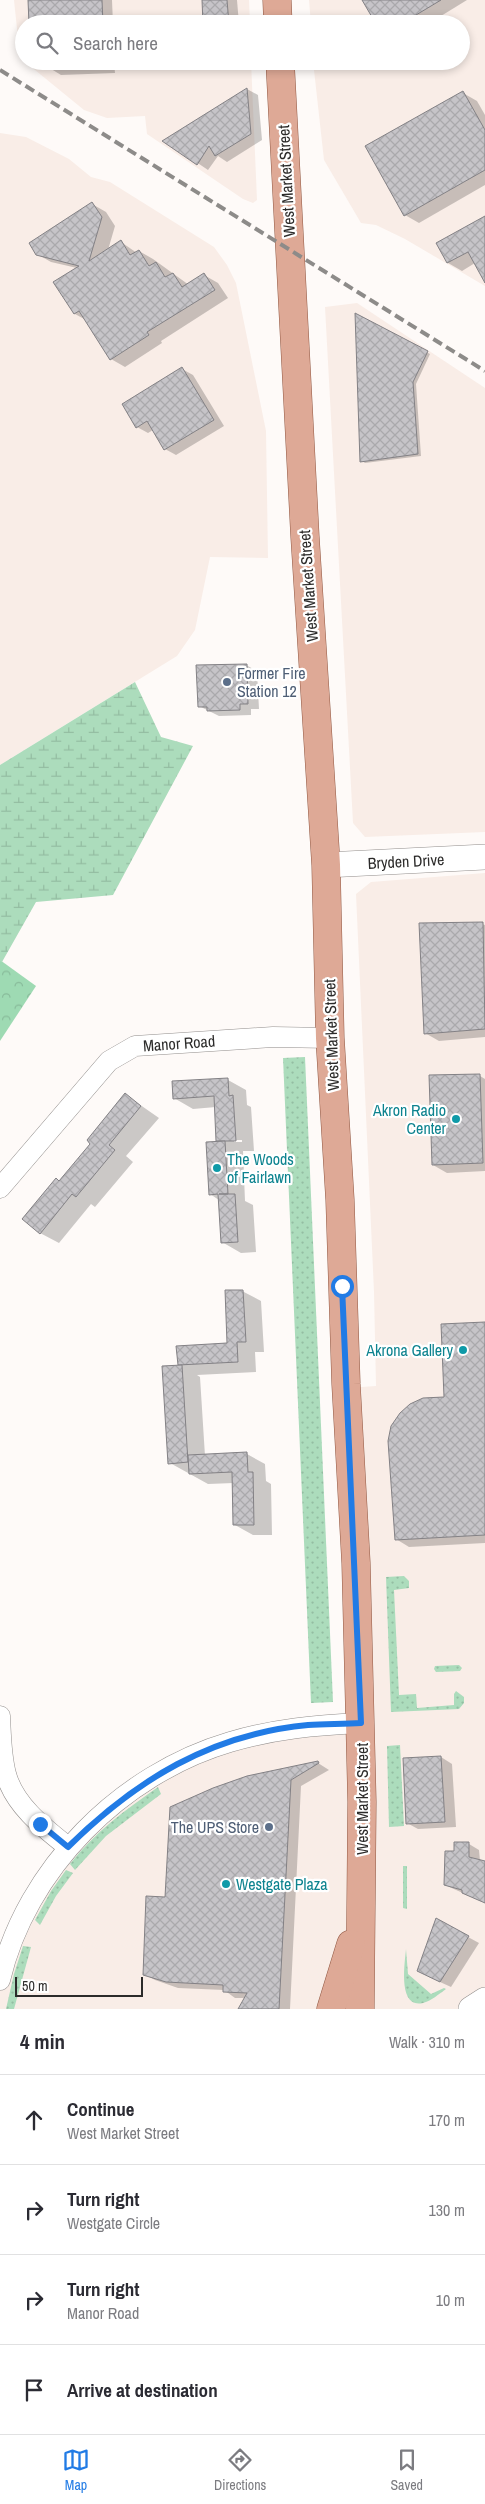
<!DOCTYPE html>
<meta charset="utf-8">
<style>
body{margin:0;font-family:"Archivo Narrow",sans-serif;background:#f7f7f7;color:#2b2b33}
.scale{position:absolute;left:15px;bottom:12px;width:128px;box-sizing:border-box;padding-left:5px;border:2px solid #2c2b2a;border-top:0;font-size:14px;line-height:18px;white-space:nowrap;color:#2c2b2a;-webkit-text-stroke:4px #fff;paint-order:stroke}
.stop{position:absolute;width:15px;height:15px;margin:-11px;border:4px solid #217be5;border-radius:50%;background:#fff}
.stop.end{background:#217be5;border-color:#fff;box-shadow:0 1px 5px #0008}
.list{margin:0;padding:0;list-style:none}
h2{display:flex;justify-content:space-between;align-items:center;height:65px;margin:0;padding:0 20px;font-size:21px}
h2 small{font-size:16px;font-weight:400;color:#7c7c81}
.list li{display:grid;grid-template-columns:32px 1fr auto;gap:15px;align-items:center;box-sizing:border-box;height:90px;padding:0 20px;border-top:1px solid #e1e1e2}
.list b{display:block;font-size:19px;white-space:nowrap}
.list p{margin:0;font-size:16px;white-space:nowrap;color:#7c7c81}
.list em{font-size:16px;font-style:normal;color:#7c7c81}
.icon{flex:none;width:28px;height:28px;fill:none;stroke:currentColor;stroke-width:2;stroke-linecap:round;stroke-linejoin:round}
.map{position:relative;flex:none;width:485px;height:2009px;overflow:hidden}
.search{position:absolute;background:#fff;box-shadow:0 2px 8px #0003;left:15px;right:15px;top:15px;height:55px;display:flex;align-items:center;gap:12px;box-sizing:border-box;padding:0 18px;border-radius:28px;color:#7c7c81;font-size:19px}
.sheet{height:425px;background:#fff}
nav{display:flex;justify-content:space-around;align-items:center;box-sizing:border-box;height:70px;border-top:1px solid #e1e1e2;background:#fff;font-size:14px;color:#7c7c81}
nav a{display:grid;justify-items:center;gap:2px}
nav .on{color:#217be5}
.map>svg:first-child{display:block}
.built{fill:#f9ede7}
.grass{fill:url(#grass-dots)}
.forest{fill:url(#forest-crowns)}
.wetland{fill:url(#wetland-marsh)}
.shadow{fill:#0003;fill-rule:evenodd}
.building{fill:url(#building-cross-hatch);stroke:#838185}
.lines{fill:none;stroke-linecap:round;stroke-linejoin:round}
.minor-casing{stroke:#928e8c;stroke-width:21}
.tertiary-casing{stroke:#928e8c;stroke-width:26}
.primary-casing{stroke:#915843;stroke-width:29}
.minor{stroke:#fff;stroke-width:20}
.tertiary{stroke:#fff;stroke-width:25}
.primary{stroke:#dea996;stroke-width:28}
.rail{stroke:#8d8b89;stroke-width:4;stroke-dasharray:10 5;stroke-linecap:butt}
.route{stroke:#217be5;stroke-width:6}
.service-dot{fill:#5c6f8a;stroke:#fff;stroke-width:2}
.culture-dot{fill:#0f9aa8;stroke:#fff;stroke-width:2}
.labels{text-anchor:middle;stroke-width:4.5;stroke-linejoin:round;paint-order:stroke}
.street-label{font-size:16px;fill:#2c2b2a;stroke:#fff}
.service-label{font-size:16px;fill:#4e5e75;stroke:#fff;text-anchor:start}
.culture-label{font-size:16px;fill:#0d838f;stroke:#fff;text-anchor:end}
</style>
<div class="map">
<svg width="485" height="2009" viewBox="0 0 485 2009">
<defs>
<pattern id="grass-dots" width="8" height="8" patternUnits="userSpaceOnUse" patternTransform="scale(1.25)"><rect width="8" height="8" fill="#acdcbc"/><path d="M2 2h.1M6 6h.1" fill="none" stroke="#94bda2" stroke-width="1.8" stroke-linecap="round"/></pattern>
<pattern id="forest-crowns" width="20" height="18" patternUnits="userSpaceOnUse" patternTransform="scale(1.25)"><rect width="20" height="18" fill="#9edab3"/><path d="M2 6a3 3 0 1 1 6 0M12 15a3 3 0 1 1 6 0" fill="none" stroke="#88bb9a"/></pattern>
<pattern id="wetland-marsh" width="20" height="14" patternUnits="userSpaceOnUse" patternTransform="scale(1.25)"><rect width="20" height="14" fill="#acdcbc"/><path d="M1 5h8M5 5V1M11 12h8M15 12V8" fill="none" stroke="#94bda2"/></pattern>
<pattern id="building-cross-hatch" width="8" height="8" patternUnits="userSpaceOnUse" patternTransform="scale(1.25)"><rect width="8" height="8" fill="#c6c4c8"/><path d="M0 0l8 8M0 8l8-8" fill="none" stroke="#aaa9ac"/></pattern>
</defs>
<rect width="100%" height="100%" fill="#fefaf8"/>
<g class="built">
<path d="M14,0H249L250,24H24V61L20,58Z"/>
<path d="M309,0H485V286L405,239L376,225L361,223L324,160L313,61H461V24H311Z"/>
<path d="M24,61H251L257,200L253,203L243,199L147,134L145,116L107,118L84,110Z"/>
<path d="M0,133L26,137L69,159L91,177L110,182L214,247L227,265L236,283L266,431L268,558L210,557L195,630L177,656L0,765Z"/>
<path d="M357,303L485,388V832L365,837L353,823L325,307Z"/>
<path d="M485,873V2009H0V1980L68,1847L206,1750L361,1723L347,1388L376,1386L374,1292L356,894L371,882Z"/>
</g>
<g class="grass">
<path d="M305,1057L333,1702L311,1703L283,1058Z"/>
<path d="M404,1576L409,1581V1588L394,1590L399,1695L416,1694L417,1708L454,1705V1694L456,1691L464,1697V1703L459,1709L391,1712L386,1577Z"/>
<path d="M459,1665L462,1668L460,1671L436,1672L434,1669L435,1666Z"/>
<path d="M400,1745L404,1826L389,1827L387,1746Z"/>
<path d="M158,1787L161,1794L106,1836L75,1870L70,1864C94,1833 125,1810 158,1787Z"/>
<path d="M403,1866H407V1909L403,1908Z"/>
<path d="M66,1870L73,1873L56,1896L40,1925L35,1920L51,1891Z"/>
<path d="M23,1946L31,1947L14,2009H6L14,1974Z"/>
<path d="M406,1949L408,1974L431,1994L444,1988L446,1989C439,1994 431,2001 423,2003C397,2009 405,1962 406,1949Z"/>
</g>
<path class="forest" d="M0,960L36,986L0,1041Z"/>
<path class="wetland" d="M135,682L161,737L193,746L113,895L36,902L2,962L0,961V765Z"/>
<g class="shadow">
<path d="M29,0H112L113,24H24L30,23Z"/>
<path d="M203,0H237L239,24H204Z"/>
<path d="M363,0H467L428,24H377Z"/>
<path d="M38,61H114L115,73L61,75Z"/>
<path d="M247,89L258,95L262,140L227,162L218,156L208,170L165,141Z"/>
<path d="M463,93L477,101L485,115V185L419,223L405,215Z"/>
<path d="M92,204L106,212L115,226L108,250L121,242L137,253L139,251L153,259L189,285L204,275L218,283L228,298L161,341L162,343L125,367L111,359L86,320L75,314L55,282L77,268L51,262L37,254Z"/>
<path d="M485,217V274L475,263L462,271L448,263L438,244Z"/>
<path d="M357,316L430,354L416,384L421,456L365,463L362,461Z"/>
<path d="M182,369L193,375L224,426L176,455L165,449L153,430L148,433L137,427Z"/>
<path d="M246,665L257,671L259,709H251V715L219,716L199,706Z"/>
<path d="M482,924L485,925V1037L439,1041L425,1033Z"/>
<path d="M480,1076L485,1079V1171L447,1173L433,1165Z"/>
<path d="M228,1080L246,1090L247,1105L251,1107L254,1151H243L245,1201L253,1205L256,1252L241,1253L222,1242L219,1200L210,1194L221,1143L218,1141L216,1107L193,1109L174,1098ZM234,1140H242V1142H234Z"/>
<path d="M126,1095L159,1118L126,1156L133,1162L95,1207L91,1204L59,1243L40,1233L60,1182L91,1145Z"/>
<path d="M242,1291L261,1301L264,1352H255L256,1372L197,1375L200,1377L205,1456L247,1454L265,1464L266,1481L271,1484L272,1535H253L235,1525L234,1483L208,1484L170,1463L182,1366L179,1365L228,1344Z"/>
<path d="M485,1323V1543L409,1547L396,1539L445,1398Z"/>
<path d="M441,1757L452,1764L456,1827L418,1829L407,1823L404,1759Z"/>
<path d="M318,1763L329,1770L301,1786L290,2009H240L246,1998H235L224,1990L178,1988L155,1980L144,1974L167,1899L171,1808Z"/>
<path d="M469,1844L479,1850L480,1861L485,1862V1903L445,1885L455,1852Z"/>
<path d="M468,1937L479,1943L451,1987L429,1977Z"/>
</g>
<g class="building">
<path d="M28,0H102L103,24H29Z"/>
<path d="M202,0H227L229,24H203Z"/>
<path d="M362,0H441L401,24H376Z"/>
<path d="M247,88L251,134L215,156L209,146L197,165L162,141Z"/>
<path d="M463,91L485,130V170L404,216L365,146Z"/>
<path d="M92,202L102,217L89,261L121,240L130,255L139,250L149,266L156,262L165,277L173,273L182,287L204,273L215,290L147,332L149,335L110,360L79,311L74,314L53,282L79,266L36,255L29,243Z"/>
<path d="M485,216V283L468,252L447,263L436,243Z"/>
<path d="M355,313L428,351L413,382L418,454L360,462Z"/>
<path d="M182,367L214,420L164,450L147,421L136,428L122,404Z"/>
<path d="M247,664L248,704H240V710L207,711V707H198L196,665Z"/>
<path d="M483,922L485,1029L424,1034L419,923Z"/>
<path d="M480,1074L483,1163L432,1165L429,1075Z"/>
<path d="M228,1078L229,1096L233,1095L236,1141H216L214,1096L173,1099L172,1081Z"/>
<path d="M125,1093L141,1106L109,1145L115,1150L76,1197L72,1194L40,1234L22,1219L56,1178L59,1181L90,1144L87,1140Z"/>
<path d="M225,1141L228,1194H219H235L238,1242L221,1243L218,1194L209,1195L206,1142Z"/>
<path d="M225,1290H243L246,1342H237L238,1362L178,1365L176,1346L227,1343Z"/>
<path d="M485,1322V1535L395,1540L388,1441L391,1426L400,1413L410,1404L423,1398L444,1397L441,1324Z"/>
<path d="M182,1365L188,1462L168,1464L162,1366Z"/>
<path d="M247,1452L248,1472H253L254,1525H233L232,1472L189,1474L188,1455Z"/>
<path d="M441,1756L445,1822L406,1824L403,1758Z"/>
<path d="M318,1761L319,1763L291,1780L279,2009H238L247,1993L223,1992V1985L166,1982L143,1975L146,1896L165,1897L170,1807L213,1788L247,1776Z"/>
<path d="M454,1842H469V1857L485,1861V1903L462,1893V1890L444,1885L445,1851H454Z"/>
<path d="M436,1918L469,1936L440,1982L417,1971Z"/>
</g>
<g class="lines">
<g class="minor-casing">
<g id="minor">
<path d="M0,1188L109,1061L135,1046L273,1037L330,1038"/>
<path d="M0,1716C1,1735 1,1755 6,1774C14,1805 44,1828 68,1847"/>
<path d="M0,1980C26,1869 121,1774 230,1742C274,1729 316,1725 361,1723"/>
</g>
</g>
<g class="tertiary-casing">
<g id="tertiary">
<path d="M326,865L485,857"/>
<path d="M471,2009L485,2000"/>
</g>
</g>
<g class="primary-casing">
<g id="primary">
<path d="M277,0L278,24"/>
<path d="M280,61L305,537L326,865L330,1038L340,1200L346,1384L356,1563L362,1802L360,2009"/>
<path d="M331,2009L351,1944"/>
</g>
</g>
<use href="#minor" class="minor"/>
<use href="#tertiary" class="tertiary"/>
<use href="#primary" class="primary"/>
<path class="rail" d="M0,70L485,371"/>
</g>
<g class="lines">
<path class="route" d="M40,1824L68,1847C136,1780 211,1734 308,1725C326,1724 344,1724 361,1723L342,1286"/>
</g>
<g class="service-dot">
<circle cx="227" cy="682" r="5"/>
<circle cx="269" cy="1827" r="5"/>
</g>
<g class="culture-dot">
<circle cx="456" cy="1119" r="5"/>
<circle cx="217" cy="1168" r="5"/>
<circle cx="463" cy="1350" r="5"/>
<circle cx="226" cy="1884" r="5"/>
</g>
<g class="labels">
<g class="street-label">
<text transform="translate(286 181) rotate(-93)" y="6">West Market Street</text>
<text transform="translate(308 586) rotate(-94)" y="6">West Market Street</text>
<text transform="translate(406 861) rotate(-3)" y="6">Bryden Drive</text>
<text transform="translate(331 1035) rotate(-92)" y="6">West Market Street</text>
<text transform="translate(179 1043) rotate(-4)" y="6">Manor Road</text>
<text transform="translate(362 1799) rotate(-90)" y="6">West Market Street</text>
</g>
<g class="service-label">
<text x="237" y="679">Former Fire<tspan x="237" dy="18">Station 12</tspan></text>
<text x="259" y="1833" text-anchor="end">The UPS Store</text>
</g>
<g class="culture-label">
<text x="446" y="1116">Akron Radio<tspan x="446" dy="18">Center</tspan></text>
<text x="227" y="1165" text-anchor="start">The Woods<tspan x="227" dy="18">of Fairlawn</tspan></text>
<text x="453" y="1356">Akrona Gallery</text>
<text x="236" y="1890" text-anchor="start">Westgate Plaza</text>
</g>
</g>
</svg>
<div class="scale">50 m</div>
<div class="stop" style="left:342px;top:1286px"></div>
<div class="stop end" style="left:40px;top:1824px"></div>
<div class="search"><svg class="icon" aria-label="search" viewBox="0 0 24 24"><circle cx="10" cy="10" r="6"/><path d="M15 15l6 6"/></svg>Search here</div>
</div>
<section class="sheet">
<h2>4 min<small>Walk · 310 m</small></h2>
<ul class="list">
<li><svg class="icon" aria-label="ahead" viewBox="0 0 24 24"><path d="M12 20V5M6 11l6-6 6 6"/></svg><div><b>Continue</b><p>West Market Street</p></div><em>170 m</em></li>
<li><svg class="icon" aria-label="right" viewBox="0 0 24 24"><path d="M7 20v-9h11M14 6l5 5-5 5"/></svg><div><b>Turn right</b><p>Westgate Circle</p></div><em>130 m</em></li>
<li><svg class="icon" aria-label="right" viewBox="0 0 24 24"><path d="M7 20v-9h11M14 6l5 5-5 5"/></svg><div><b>Turn right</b><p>Manor Road</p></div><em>10 m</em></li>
<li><svg class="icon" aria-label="arrive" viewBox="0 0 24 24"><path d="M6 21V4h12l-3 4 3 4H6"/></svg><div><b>Arrive at destination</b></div></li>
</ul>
</section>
<nav>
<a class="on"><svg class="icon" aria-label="map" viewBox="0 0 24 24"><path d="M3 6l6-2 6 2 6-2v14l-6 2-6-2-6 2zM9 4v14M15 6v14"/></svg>Map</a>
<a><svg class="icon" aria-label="directions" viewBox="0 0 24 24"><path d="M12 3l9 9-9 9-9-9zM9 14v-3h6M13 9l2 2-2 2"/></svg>Directions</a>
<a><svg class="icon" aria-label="saved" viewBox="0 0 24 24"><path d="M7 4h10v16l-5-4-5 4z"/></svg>Saved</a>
</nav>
